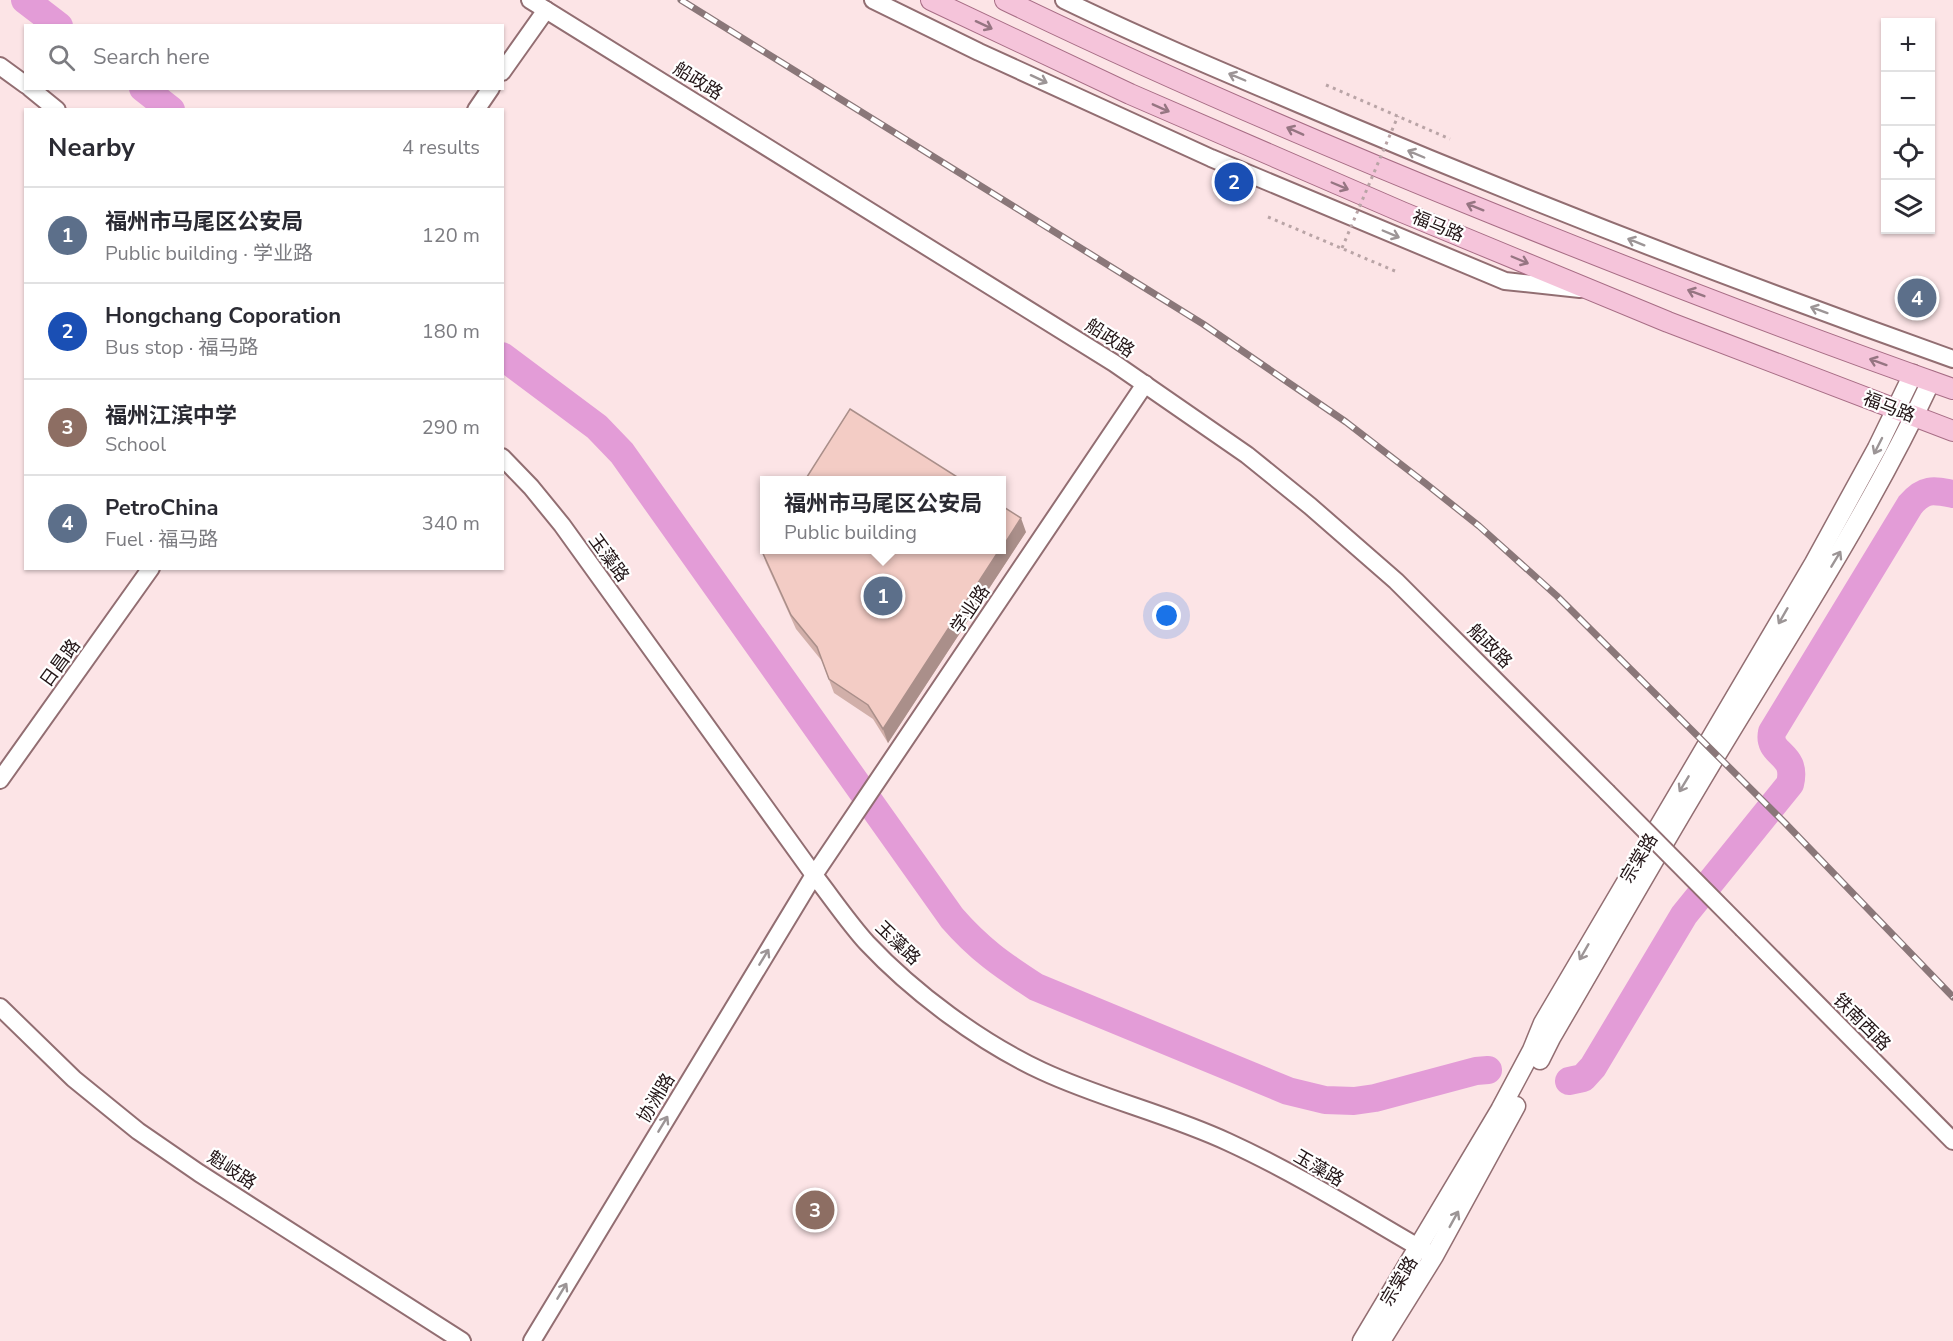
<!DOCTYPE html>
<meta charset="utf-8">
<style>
body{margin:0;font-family:"Nunito Sans","Noto Sans SC",sans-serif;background:#f7f7f7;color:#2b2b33}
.controls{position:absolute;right:18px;top:18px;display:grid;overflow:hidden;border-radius:0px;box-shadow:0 2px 4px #0004}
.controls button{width:54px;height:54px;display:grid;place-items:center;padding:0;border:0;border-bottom:2px solid #e1e1e2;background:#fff;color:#2b2b33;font:30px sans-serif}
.you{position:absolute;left:1167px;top:616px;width:21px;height:21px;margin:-15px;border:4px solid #fff;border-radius:50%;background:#1a73e8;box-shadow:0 0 0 9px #1a73e833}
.badge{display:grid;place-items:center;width:39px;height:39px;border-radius:50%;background:#2563eb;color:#fff;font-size:20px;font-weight:700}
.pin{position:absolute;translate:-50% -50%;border:3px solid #fff;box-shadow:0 2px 6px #0006}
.popup{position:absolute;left:760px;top:476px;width:246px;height:78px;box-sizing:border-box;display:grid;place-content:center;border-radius:0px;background:#fff;filter:drop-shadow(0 2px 4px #0005);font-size:20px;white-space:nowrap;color:#7c7c81}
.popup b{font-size:22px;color:#2b2b33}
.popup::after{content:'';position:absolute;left:50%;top:100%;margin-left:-12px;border:12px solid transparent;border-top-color:#fff}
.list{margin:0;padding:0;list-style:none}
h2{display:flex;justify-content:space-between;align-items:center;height:78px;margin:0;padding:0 24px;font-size:26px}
h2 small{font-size:20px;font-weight:400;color:#7c7c81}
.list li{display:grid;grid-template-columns:39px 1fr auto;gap:18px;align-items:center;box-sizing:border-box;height:96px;padding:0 24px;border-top:2px solid #e1e1e2}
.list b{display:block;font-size:22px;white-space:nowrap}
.list p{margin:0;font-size:20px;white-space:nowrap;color:#7c7c81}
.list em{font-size:20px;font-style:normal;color:#7c7c81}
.icon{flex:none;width:33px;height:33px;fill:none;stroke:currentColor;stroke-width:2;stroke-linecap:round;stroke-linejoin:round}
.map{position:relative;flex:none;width:1953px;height:1341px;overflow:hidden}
.search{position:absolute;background:#fff;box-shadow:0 2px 4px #0004;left:24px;top:24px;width:480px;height:66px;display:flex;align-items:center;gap:15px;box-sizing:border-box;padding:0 21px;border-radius:0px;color:#7c7c81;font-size:22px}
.panel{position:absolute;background:#fff;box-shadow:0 2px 4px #0004;left:24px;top:108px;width:480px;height:462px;border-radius:0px}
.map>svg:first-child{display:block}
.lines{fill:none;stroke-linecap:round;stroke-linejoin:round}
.river{stroke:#e39cd7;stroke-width:28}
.tertiary-casing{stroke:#926e72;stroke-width:20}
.secondary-casing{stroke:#926e72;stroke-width:21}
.primary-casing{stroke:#a76d85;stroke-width:22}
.path{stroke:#b9a4a6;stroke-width:3;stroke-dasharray:3 4.5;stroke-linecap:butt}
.tertiary{stroke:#fff;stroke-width:16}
.secondary{stroke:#fff;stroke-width:18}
.primary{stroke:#f5c4da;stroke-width:20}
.rail-casing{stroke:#8a7779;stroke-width:7}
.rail{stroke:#fff;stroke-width:4.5;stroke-dasharray:14;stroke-linecap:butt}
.tertiary-bridge-casing{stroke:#926e72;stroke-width:20;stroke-linecap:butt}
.path-bridge{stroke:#b9a4a6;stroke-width:3;stroke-dasharray:3 4.5;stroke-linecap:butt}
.tertiary-bridge{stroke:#fff;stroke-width:16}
.wall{fill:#d1afa9}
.shaded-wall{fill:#aa8f8a}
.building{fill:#f3ccc5;stroke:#aa8f8a;stroke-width:1.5}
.oneway{stroke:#967582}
.oneway2{stroke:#9c9596}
.labels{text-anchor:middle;stroke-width:4.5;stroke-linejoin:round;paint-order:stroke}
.street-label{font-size:18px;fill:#221416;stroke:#fff}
</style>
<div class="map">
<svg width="1953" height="1341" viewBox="0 0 1953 1341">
<rect width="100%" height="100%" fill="#fce4e6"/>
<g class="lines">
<g class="river">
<path d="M25,0L59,26"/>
<path d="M143,88L171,110"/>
<path d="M502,356L597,427L622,453L952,918C979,949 1002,965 1036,987L1288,1091L1325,1100L1354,1101L1375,1098L1476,1071L1488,1070"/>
<path d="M1569,1081L1583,1078L1593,1067L1684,915L1790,784C1798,752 1767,756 1772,732L1910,505C1924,488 1933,490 1953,494"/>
</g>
<g class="tertiary-casing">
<g id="tertiary">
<path d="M530,0L1114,363L1247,455L1310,506L1396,581L1607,792"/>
<path d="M873,0L979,52L1211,158L1505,281L1580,289"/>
<path d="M1064,0C1153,43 1245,81 1337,120C1540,206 1745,285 1953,359"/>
<path d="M0,66L26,85"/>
<path d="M502,72L546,10"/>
<path d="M30,88L57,110"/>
<path d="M476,110L491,88"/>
<path d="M502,457L531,487L562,525L814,875C832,898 848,922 867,943C914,993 980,1042 1042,1071C1102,1099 1168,1114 1228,1142C1298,1174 1364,1216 1430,1254"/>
<path d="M0,780L151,568"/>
<path d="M1743,929L1953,1141"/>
<path d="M0,1007L74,1079L138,1131L199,1173L462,1341"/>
<path d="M532,1341L814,875L1145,384"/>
</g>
</g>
<g class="secondary-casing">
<g id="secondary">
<path d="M1540,1060L1551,1038C1610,937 1667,836 1728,736C1799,619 1873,505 1931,381"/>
<path d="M1362,1341L1500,1110L1532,1050L1543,1023L1814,563L1877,448L1913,374"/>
<path d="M1381,1341L1434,1256L1516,1106"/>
</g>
</g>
<g class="primary-casing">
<g id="primary">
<path d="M931,0L1130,94L1402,212L1668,322L1953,431"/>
<path d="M1005,0C1166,78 1330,148 1496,215C1647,276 1799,335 1953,389"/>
</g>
</g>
<g class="path">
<path d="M1326,85L1450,139"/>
<path d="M1268,217L1395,271"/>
</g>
<use href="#tertiary" class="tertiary"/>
<use href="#secondary" class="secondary"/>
<use href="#primary" class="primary"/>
<g class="rail-casing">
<path id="rail" d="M681,0L1203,324L1346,422L1425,483L1479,526L1557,596L1785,823L1953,997"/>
</g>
<use href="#rail" class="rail"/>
<g class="tertiary-bridge-casing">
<path id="tertiary-bridge" d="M1607,792L1743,929"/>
</g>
<path class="path-bridge" d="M1342,248L1398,116"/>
<use href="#tertiary-bridge" class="tertiary-bridge"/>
</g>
<path class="wall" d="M1026,532L888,743L873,719L834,693L822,661L796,629L766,563L761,549Z"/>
<path class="shaded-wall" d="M1021,518L1026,532L888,743L883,729L1000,549H1002V548Z"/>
<g class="building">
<path d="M850,409L962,480H805Z"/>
<path d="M1002,506L1021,518L1002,548Z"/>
<path d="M765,544V549H1000L883,729L868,705L829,679L817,647L791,615L761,549Z"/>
</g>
<defs><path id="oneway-shaft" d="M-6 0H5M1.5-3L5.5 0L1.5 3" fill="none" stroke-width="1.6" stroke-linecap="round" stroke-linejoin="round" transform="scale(1.5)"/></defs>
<g class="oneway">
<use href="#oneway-shaft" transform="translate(984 25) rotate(25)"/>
<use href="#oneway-shaft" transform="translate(1161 108) rotate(24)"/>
<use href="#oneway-shaft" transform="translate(1295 131) rotate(-156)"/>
<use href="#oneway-shaft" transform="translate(1340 186) rotate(23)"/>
<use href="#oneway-shaft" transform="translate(1475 207) rotate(-158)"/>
<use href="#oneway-shaft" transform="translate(1520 260) rotate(23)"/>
<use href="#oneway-shaft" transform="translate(1696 293) rotate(-159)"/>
<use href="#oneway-shaft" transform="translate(1878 362) rotate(-160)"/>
</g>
<g class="oneway2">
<use href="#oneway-shaft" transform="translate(1237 77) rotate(-157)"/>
<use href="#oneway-shaft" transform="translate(1039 79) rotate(25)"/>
<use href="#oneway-shaft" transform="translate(1416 154) rotate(-157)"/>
<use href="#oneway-shaft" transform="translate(1391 234) rotate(23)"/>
<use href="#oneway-shaft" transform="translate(1636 242) rotate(-158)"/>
<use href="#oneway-shaft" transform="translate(1819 310) rotate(-160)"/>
<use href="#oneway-shaft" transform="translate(1878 446) rotate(117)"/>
<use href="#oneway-shaft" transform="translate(1836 559) rotate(-59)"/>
<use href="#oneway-shaft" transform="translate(1783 616) rotate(120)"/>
<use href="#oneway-shaft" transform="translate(1684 784) rotate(121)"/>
<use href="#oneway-shaft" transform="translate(1584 952) rotate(120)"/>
<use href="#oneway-shaft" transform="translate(764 957) rotate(-59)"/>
<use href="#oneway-shaft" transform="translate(663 1124) rotate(-59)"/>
<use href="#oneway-shaft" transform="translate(1454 1219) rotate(-61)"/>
<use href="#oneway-shaft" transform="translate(562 1291) rotate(-59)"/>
</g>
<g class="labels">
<g class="street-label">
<text transform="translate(698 81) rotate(32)" y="6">船政路</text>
<text transform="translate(1438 226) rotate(22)" y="6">福马路</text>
<text transform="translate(1110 338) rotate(33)" y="6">船政路</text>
<text transform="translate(1889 407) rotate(21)" y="6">福马路</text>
<text transform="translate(609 558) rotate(54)" y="6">玉藻路</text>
<text transform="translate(970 609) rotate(-56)" y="6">学业路</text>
<text transform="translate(1490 646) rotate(45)" y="6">船政路</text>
<text transform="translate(60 663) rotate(-54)" y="6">日昌路</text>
<text transform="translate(1639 858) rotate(-59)" y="6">宗棠路</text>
<text transform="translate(898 943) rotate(44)" y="6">玉藻路</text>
<text transform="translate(1862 1022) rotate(45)" y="6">铁南西路</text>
<text transform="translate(656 1098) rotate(-59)" y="6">协洲路</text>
<text transform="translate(1319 1168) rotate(30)" y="6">玉藻路</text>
<text transform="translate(232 1170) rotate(33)" y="6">魁岐路</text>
<text transform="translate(1399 1281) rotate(-59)" y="6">宗棠路</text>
</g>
</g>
</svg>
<div class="controls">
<button>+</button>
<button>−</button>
<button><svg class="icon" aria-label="locate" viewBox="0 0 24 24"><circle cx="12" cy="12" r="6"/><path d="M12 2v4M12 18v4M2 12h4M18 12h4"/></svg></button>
<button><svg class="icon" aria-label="layers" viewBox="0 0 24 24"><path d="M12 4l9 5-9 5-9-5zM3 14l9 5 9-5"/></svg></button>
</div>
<div class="you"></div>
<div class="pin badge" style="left:883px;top:596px;background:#5c6f8a">1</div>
<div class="popup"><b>福州市马尾区公安局</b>Public building</div>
<div class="pin badge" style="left:1234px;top:182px;background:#1a4fb4">2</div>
<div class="pin badge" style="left:815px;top:1210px;background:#8d6e63">3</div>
<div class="pin badge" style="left:1917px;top:298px;background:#5c6f8a">4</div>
<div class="search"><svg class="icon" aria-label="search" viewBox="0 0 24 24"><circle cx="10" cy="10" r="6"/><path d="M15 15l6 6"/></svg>Search here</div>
<section class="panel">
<h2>Nearby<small>4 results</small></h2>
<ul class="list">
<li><span class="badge" style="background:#5c6f8a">1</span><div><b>福州市马尾区公安局</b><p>Public building · 学业路</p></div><em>120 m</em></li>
<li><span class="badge" style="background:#1a4fb4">2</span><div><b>Hongchang Coporation</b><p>Bus stop · 福马路</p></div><em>180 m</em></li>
<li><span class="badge" style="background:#8d6e63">3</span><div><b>福州江滨中学</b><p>School</p></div><em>290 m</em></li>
<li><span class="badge" style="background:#5c6f8a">4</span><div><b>PetroChina</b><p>Fuel · 福马路</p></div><em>340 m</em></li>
</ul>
</section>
</div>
